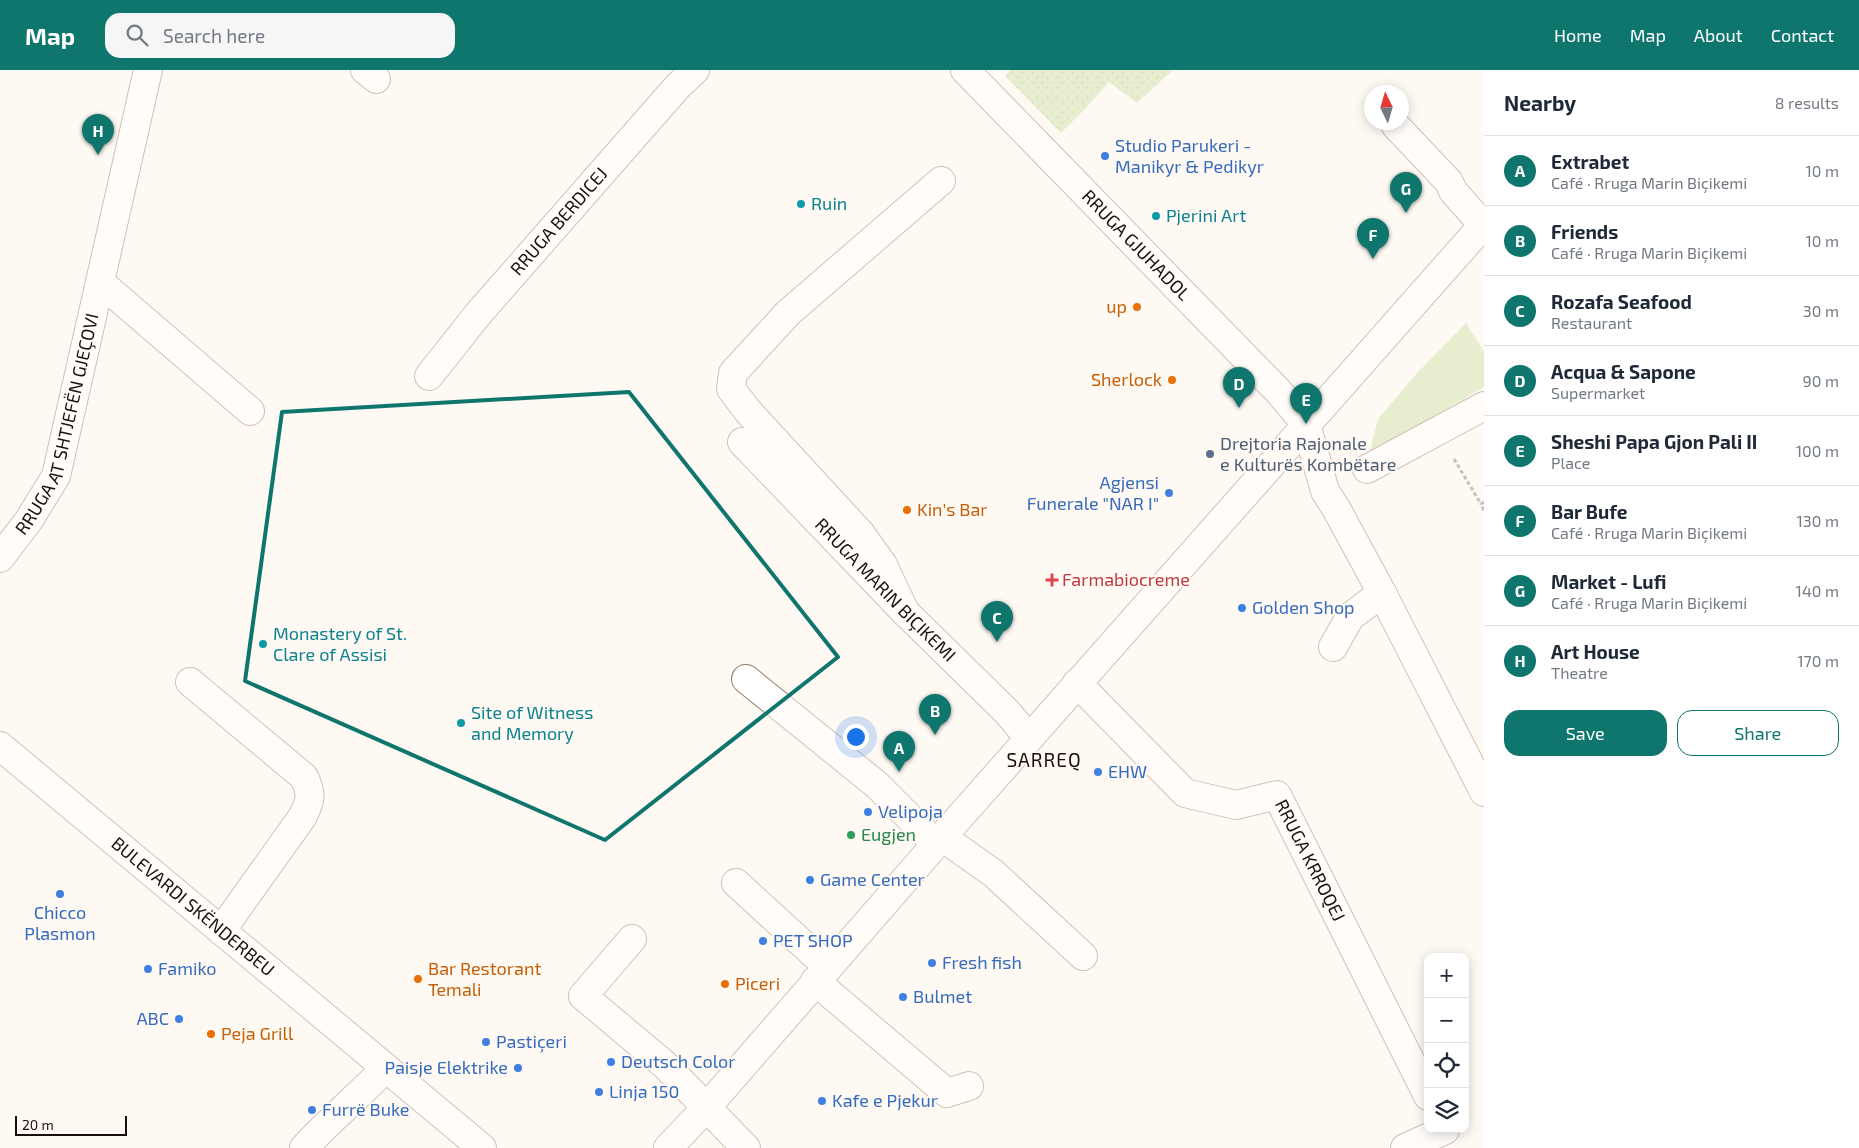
<!DOCTYPE html>
<meta charset="utf-8">
<style>
body{margin:0;font-family:"Exo 2",sans-serif;background:#f6f6f7;color:#1f2937}
.controls{position:absolute;right:15px;bottom:15px;display:grid;overflow:hidden;border-radius:10px;box-shadow:0 2px 12px #0003}
.controls button{width:45px;height:45px;display:grid;place-items:center;padding:0;border:0;border-bottom:1px solid #e0e1e3;background:#fff;color:#1f2937;font:25px sans-serif}
.compass{position:absolute;left:1364px;top:15px;width:45px;height:45px;border-radius:50%;background:#fff;box-shadow:0 2px 12px #0003;rotate:355deg}
.scale{position:absolute;left:15px;bottom:12px;width:112px;box-sizing:border-box;padding-left:5px;border:2px solid #191108;border-top:0;font-size:14px;line-height:18px;white-space:nowrap;color:#191108;-webkit-text-stroke:4px #fff9f4;paint-order:stroke}
.you{position:absolute;left:855px;top:666px;width:18px;height:18px;margin:-12px;border:4px solid #fff;border-radius:50%;background:#1a73e8;box-shadow:0 0 0 8px #1a73e833}
.badge{display:grid;place-items:center;width:32px;height:32px;border-radius:50%;background:#0f766e;color:#fff;font-size:16px;font-weight:700}
.pin{position:absolute;translate:-50% -41px;filter:drop-shadow(0 1px 2px #0008)}
.pin::after{content:'';position:absolute;top:26px;width:18px;height:15px;background:inherit;clip-path:polygon(0 0,100% 0,50% 100%)}
.list{margin:0;padding:0;list-style:none}
h2{display:flex;justify-content:space-between;align-items:center;height:65px;margin:0;padding:0 20px;font-size:21px}
h2 small{font-size:16px;font-weight:400;color:#747a83}
.list li{display:grid;grid-template-columns:32px 1fr auto;gap:15px;align-items:center;box-sizing:border-box;height:70px;padding:0 20px;border-top:1px solid #e0e1e3}
.list b{display:block;font-size:19px;white-space:nowrap}
.list p{margin:0;font-size:16px;white-space:nowrap;color:#747a83}
.list em{font-size:16px;font-style:normal;color:#747a83}
.actions{display:flex;gap:10px;padding:15px 20px}
.actions a{flex:1;padding:11px 0;border:1px solid #0f766e;border-radius:15px;text-align:center;font-size:18px;color:#0f766e}
.actions .main{background:#0f766e;color:#fff}
.icon{flex:none;width:28px;height:28px;fill:none;stroke:currentColor;stroke-width:2;stroke-linecap:round;stroke-linejoin:round}
.map{position:relative;flex:none;width:1484px;height:1078px;overflow:hidden}
header{display:flex;align-items:center;gap:30px;box-sizing:border-box;height:70px;padding:0 25px;background:#0f766e;color:#fff}
header strong{font-size:24px}
nav{display:flex;gap:28px;margin-inline-start:auto;font-size:18px}
.search{width:350px;height:45px;background:#f6f6f7;display:flex;align-items:center;gap:12px;box-sizing:border-box;padding:0 18px;border-radius:15px;color:#747a83;font-size:19px}
main{display:flex}
aside{flex:1;background:#fff}
.map>svg:first-child{display:block}
.grass{fill:url(#grass-dots)}
.garden{fill:#cbe1a5}
.lines{fill:none;stroke-linecap:round;stroke-linejoin:round}
.minor-casing{stroke:#957e66;stroke-width:30}
.major-casing{stroke:#957e66;stroke-width:30}
.path{stroke:#89827b;stroke-width:3;stroke-dasharray:4 2.5;stroke-linecap:butt}
.minor{stroke:#fff;stroke-width:28}
.major{stroke:#fff;stroke-width:28}
.marked{fill:none;stroke:#0f766e;stroke-width:4;stroke-linejoin:round}
.shop-dot{fill:#3f7fe0;stroke:#fff9f4;stroke-width:2}
.culture-dot{fill:#0f9aa8;stroke:#fff9f4;stroke-width:2}
.food-dot{fill:#e8710a;stroke:#fff9f4;stroke-width:2}
.service-dot{fill:#5c6f8a;stroke:#fff9f4;stroke-width:2}
.health-dot{fill:#e0444e;stroke:#fff9f4;stroke-width:2}
.leisure-dot{fill:#2e9e5b;stroke:#fff9f4;stroke-width:2}
.labels{text-anchor:middle;stroke-width:4;stroke-linejoin:round;paint-order:stroke}
.shop-label{font-size:18px;fill:#366cbe;stroke:#fff9f4;text-anchor:start}
.culture-label{font-size:18px;fill:#0d838f;stroke:#fff9f4;text-anchor:start}
.street-label{font-size:18px;fill:#191108;stroke:#fff9f4}
.food-label{font-size:18px;fill:#c56008;stroke:#fff9f4;text-anchor:start}
.service-label{font-size:18px;fill:#4e5e75;stroke:#fff9f4;text-anchor:start}
.health-label{font-size:18px;fill:#be3a42;stroke:#fff9f4;text-anchor:start}
.leisure-label{font-size:18px;fill:#27864d;stroke:#fff9f4;text-anchor:start}
.neighbourhood-label{font-size:19px;letter-spacing:1px;fill:#191108;stroke:#fff9f4}
</style>
<header>
<strong>Map</strong>
<div class="search"><svg class="icon" aria-label="search" viewBox="0 0 24 24"><circle cx="10" cy="10" r="6"/><path d="M15 15l6 6"/></svg>Search here</div>
<nav><a>Home</a><a>Map</a><a>About</a><a>Contact</a></nav>
</header>
<main>
<div class="map">
<svg width="1484" height="1078" viewBox="0 0 1484 1078">
<defs>
<pattern id="grass-dots" width="8" height="8" patternUnits="userSpaceOnUse" patternTransform="scale(1.25)"><rect width="8" height="8" fill="#cbe1a5"/><path d="M2 2h.1M6 6h.1" fill="none" stroke="#aec08d" stroke-width="1.8" stroke-linecap="round"/></pattern>
</defs>
<rect width="100%" height="100%" fill="#fff9f4"/>
<path class="grass" d="M1010,0H1173L1137,33L1109,12L1085,39L1061,63L1005,6Z"/>
<path class="garden" d="M1466,253L1484,282V317L1369,384L1378,349L1417,303Z"/>
<g class="lines">
<g class="minor-casing">
<g id="minor">
<path d="M365,0L376,9"/>
<path id="s1" d="M965,0L1278,321L1306,354L1325,421L1337,440L1382,523L1484,722"/>
<path d="M1396,56L1449,112L1453,121L1483,155"/>
<path d="M100,212L250,341"/>
<path id="s2" d="M429,306L479,243L678,16L695,0"/>
<path id="s3" d="M742,372L905,542L1007,642L1029,668"/>
<path d="M1367,399L1484,336"/>
<path id="s4" d="M0,488L29,450L56,406L148,0"/>
<path d="M905,542L883,495L861,464L747,340L731,319L733,303L788,243L941,111"/>
<path d="M1333,577L1350,547L1382,523"/>
<path d="M746,609L877,715L936,774"/>
<path d="M190,612L304,707C312,724 311,729 303,746L221,861"/>
<path id="s5" d="M1077,613L1185,723L1236,735L1277,725L1428,1026"/>
<path d="M942,767L993,803L1083,886"/>
<path d="M736,813L828,897"/>
<path d="M632,869L583,926L664,994L746,1078"/>
<path d="M815,911L947,1023L969,1016"/>
<path d="M304,1078C330,1050 359,1025 386,998"/>
<path d="M1405,1078L1445,1060"/>
</g>
</g>
<g class="major-casing">
<g id="major">
<path id="s6" d="M0,676L482,1078"/>
<path d="M668,1078L706,1038L942,767L1484,154"/>
</g>
</g>
<g class="path">
<path d="M1454,389L1481,434"/>
<path d="M1484,432L1481,434L1484,441"/>
</g>
<use href="#minor" class="minor"/>
<use href="#major" class="major"/>
</g>
<path d="M0 0H1484V1078H0ZM629,322L838,587L605,770L245,611L282,342Z" fill="#fff9f4" fill-opacity=".55" fill-rule="evenodd"/>
<path class="marked" d="M629,322L838,587L605,770L245,611L282,342Z"/>
<g class="shop-dot">
<circle cx="1105" cy="86" r="5"/>
<circle cx="1169" cy="423" r="5"/>
<circle cx="1242" cy="538" r="5"/>
<circle cx="1098" cy="702" r="5"/>
<circle cx="868" cy="742" r="5"/>
<circle cx="810" cy="810" r="5"/>
<circle cx="60" cy="824" r="5"/>
<circle cx="763" cy="871" r="5"/>
<circle cx="932" cy="893" r="5"/>
<circle cx="148" cy="899" r="5"/>
<circle cx="903" cy="927" r="5"/>
<circle cx="179" cy="949" r="5"/>
<circle cx="486" cy="972" r="5"/>
<circle cx="611" cy="992" r="5"/>
<circle cx="518" cy="998" r="5"/>
<circle cx="599" cy="1022" r="5"/>
<circle cx="822" cy="1031" r="5"/>
<circle cx="312" cy="1040" r="5"/>
</g>
<g class="culture-dot">
<circle cx="801" cy="134" r="5"/>
<circle cx="1156" cy="146" r="5"/>
<circle cx="263" cy="574" r="5"/>
<circle cx="461" cy="653" r="5"/>
</g>
<g class="food-dot">
<circle cx="1137" cy="237" r="5"/>
<circle cx="1172" cy="310" r="5"/>
<circle cx="907" cy="440" r="5"/>
<circle cx="418" cy="909" r="5"/>
<circle cx="725" cy="914" r="5"/>
<circle cx="211" cy="964" r="5"/>
</g>
<circle class="service-dot" cx="1210" cy="384" r="5"/>
<path class="health-dot" d="M1049.5 502.5h5v5h5v5h-5v5h-5v-5h-5v-5h5z"/>
<circle class="leisure-dot" cx="851" cy="765" r="5"/>
<g class="labels">
<g class="shop-label">
<text x="1115" y="82">Studio Parukeri -<tspan x="1115" dy="21">Manikyr &amp; Pedikyr</tspan></text>
<text x="1159" y="419" text-anchor="end">Agjensi<tspan x="1159" dy="21">Funerale "NAR I"</tspan></text>
<text x="1252" y="544">Golden Shop</text>
<text x="1108" y="708">EHW</text>
<text x="878" y="748">Velipoja</text>
<text x="820" y="816">Game Center</text>
<text x="60" y="849" text-anchor="middle">Chicco<tspan x="60" dy="21">Plasmon</tspan></text>
<text x="773" y="877">PET SHOP</text>
<text x="942" y="899">Fresh fish</text>
<text x="158" y="905">Famiko</text>
<text x="913" y="933">Bulmet</text>
<text x="169" y="955" text-anchor="end">ABC</text>
<text x="496" y="978">Pastiçeri</text>
<text x="621" y="998">Deutsch Color</text>
<text x="508" y="1004" text-anchor="end">Paisje Elektrike</text>
<text x="609" y="1028">Linja 150</text>
<text x="832" y="1037">Kafe e Pjekur</text>
<text x="322" y="1046">Furrë Buke</text>
</g>
<g class="culture-label">
<text x="811" y="140">Ruin</text>
<text x="1166" y="152">Pjerini Art</text>
<text x="273" y="570">Monastery of St.<tspan x="273" dy="21">Clare of Assisi</tspan></text>
<text x="471" y="649">Site of Witness<tspan x="471" dy="21">and Memory</tspan></text>
</g>
<g class="street-label">
<text dy="6" stroke="none"><textPath href="#s2" startOffset="202">RRUGA BERDICEJ</textPath></text>
<text dy="6" stroke="none"><textPath href="#s1" startOffset="245">RRUGA GJUHADOL</textPath></text>
<text dy="6" stroke="none"><textPath href="#s4" startOffset="149">RRUGA AT SHTJEFËN GJEÇOVI</textPath></text>
<text dy="6" stroke="none"><textPath href="#s3" startOffset="206">RRUGA MARIN BIÇIKEMI</textPath></text>
<text dy="6" stroke="none"><textPath href="#s5" startOffset="322">RRUGA KRROQEJ</textPath></text>
<text dy="6" stroke="none"><textPath href="#s6" startOffset="251">BULEVARDI SKËNDERBEU</textPath></text>
</g>
<g class="food-label">
<text x="1127" y="243" text-anchor="end">up</text>
<text x="1162" y="316" text-anchor="end">Sherlock</text>
<text x="917" y="446">Kin's Bar</text>
<text x="428" y="905">Bar Restorant<tspan x="428" dy="21">Temali</tspan></text>
<text x="735" y="920">Piceri</text>
<text x="221" y="970">Peja Grill</text>
</g>
<g class="service-label">
<text x="1220" y="380">Drejtoria Rajonale<tspan x="1220" dy="21">e Kulturës Kombëtare</tspan></text>
</g>
<g class="health-label">
<text x="1062" y="516">Farmabiocreme</text>
</g>
<g class="leisure-label">
<text x="861" y="771">Eugjen</text>
</g>
<g class="neighbourhood-label">
<text x="1044" y="697">SARREQ</text>
</g>
</g>
</svg>
<div class="controls">
<button>+</button>
<button>−</button>
<button><svg class="icon" aria-label="locate" viewBox="0 0 24 24"><circle cx="12" cy="12" r="6"/><path d="M12 2v4M12 18v4M2 12h4M18 12h4"/></svg></button>
<button><svg class="icon" aria-label="layers" viewBox="0 0 24 24"><path d="M12 4l9 5-9 5-9-5zM3 14l9 5 9-5"/></svg></button>
</div>
<svg class="compass" viewBox="-18 -18 36 36"><path d="M0-13l5 13h-10z" fill="#e53935"/><path d="M0 13l5-13h-10z" fill="#747a83"/></svg>
<div class="scale">20 m</div>
<div class="you"></div>
<div class="pin badge" style="left:899px;top:702px">A</div>
<div class="pin badge" style="left:935px;top:665px">B</div>
<div class="pin badge" style="left:997px;top:572px">C</div>
<div class="pin badge" style="left:1239px;top:338px">D</div>
<div class="pin badge" style="left:1306px;top:354px">E</div>
<div class="pin badge" style="left:1373px;top:189px">F</div>
<div class="pin badge" style="left:1406px;top:143px">G</div>
<div class="pin badge" style="left:98px;top:85px">H</div>
</div>
<aside>
<h2>Nearby<small>8 results</small></h2>
<ul class="list">
<li><span class="badge">A</span><div><b>Extrabet</b><p>Café · Rruga Marin Biçikemi</p></div><em>10 m</em></li>
<li><span class="badge">B</span><div><b>Friends</b><p>Café · Rruga Marin Biçikemi</p></div><em>10 m</em></li>
<li><span class="badge">C</span><div><b>Rozafa Seafood</b><p>Restaurant</p></div><em>30 m</em></li>
<li><span class="badge">D</span><div><b>Acqua &amp; Sapone</b><p>Supermarket</p></div><em>90 m</em></li>
<li><span class="badge">E</span><div><b>Sheshi Papa Gjon Pali II</b><p>Place</p></div><em>100 m</em></li>
<li><span class="badge">F</span><div><b>Bar Bufe</b><p>Café · Rruga Marin Biçikemi</p></div><em>130 m</em></li>
<li><span class="badge">G</span><div><b>Market - Lufi</b><p>Café · Rruga Marin Biçikemi</p></div><em>140 m</em></li>
<li><span class="badge">H</span><div><b>Art House</b><p>Theatre</p></div><em>170 m</em></li>
</ul>
<div class="actions"><a class="main">Save</a><a>Share</a></div>
</aside>
</main>
